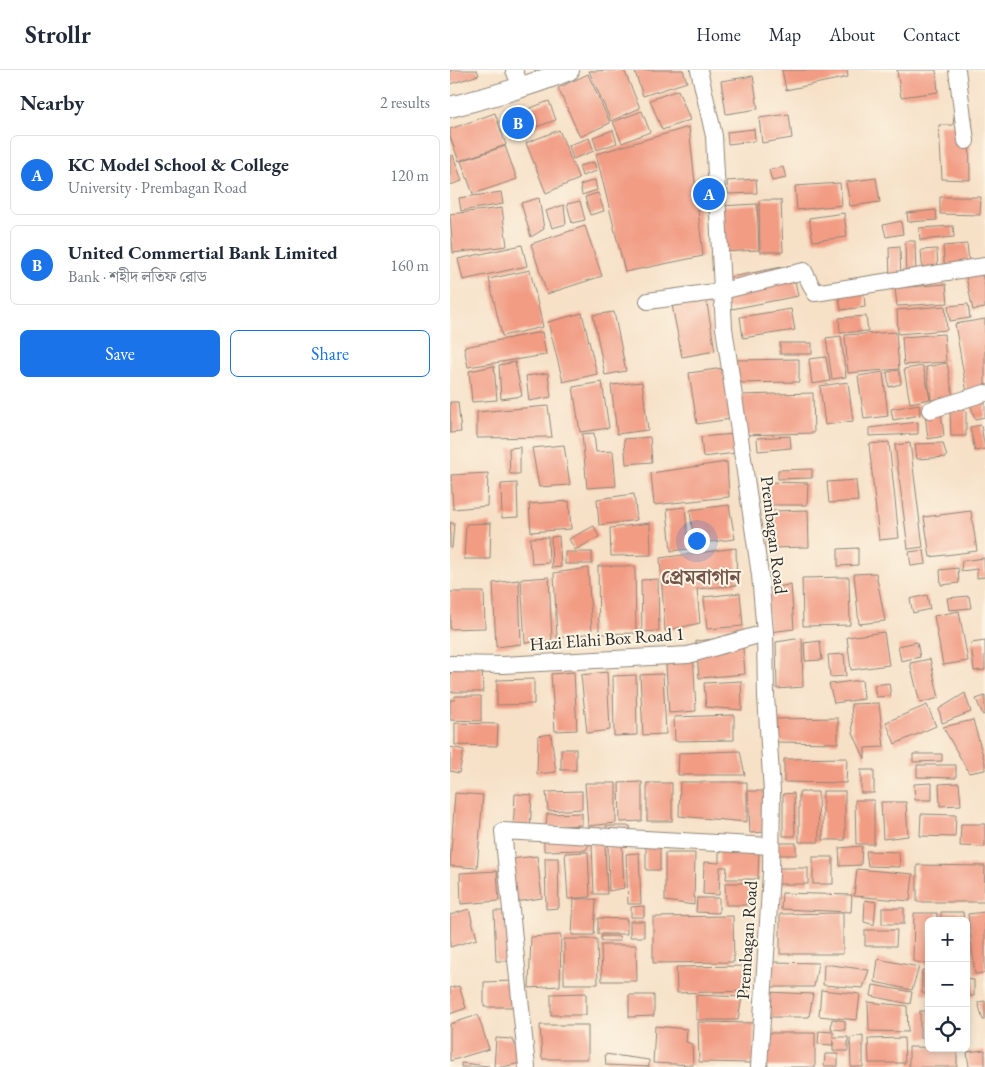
<!DOCTYPE html>
<meta charset="utf-8">
<style>
body{margin:0;font-family:"EB Garamond","Noto Serif Bengali",serif;background:#f2f2f3;color:#1f2937}
.controls{position:absolute;right:15px;bottom:15px;display:grid;overflow:hidden;border-radius:8px;box-shadow:0 2px 8px #0003}
.controls button{width:45px;height:45px;display:grid;place-items:center;padding:0;border:0;border-bottom:1px solid #e0e1e3;background:#fff;color:#1f2937;font:25px sans-serif}
.you{position:absolute;left:246px;top:470px;width:18px;height:18px;margin:-12px;border:4px solid #fff;border-radius:50%;background:#1a73e8;box-shadow:0 0 0 8px #1a73e833}
.badge{display:grid;place-items:center;width:32px;height:32px;border-radius:50%;background:#1a73e8;color:#fff;font-size:16px;font-weight:700}
.pin{position:absolute;translate:-50% -50%;border:2px solid #fff;box-shadow:0 1px 5px #0006}
.list{margin:0;padding:0;list-style:none}
h2{display:flex;justify-content:space-between;align-items:center;height:65px;margin:0;padding:0 20px;font-size:21px}
h2 small{font-size:16px;font-weight:400;color:#747a83}
.list li{display:grid;grid-template-columns:32px 1fr auto;gap:15px;align-items:center;box-sizing:border-box;height:80px;margin:0 10px 10px;padding:0 10px;border:1px solid #e0e1e3;border-radius:8px}
.list b{display:block;font-size:19px;white-space:nowrap}
.list p{margin:0;font-size:16px;white-space:nowrap;color:#747a83}
.list em{font-size:16px;font-style:normal;color:#747a83}
.actions{display:flex;gap:10px;padding:15px 20px}
.actions a{flex:1;padding:11px 0;border:1px solid #1a73e8;border-radius:8px;text-align:center;font-size:18px;color:#1a73e8}
.actions .main{background:#1a73e8;color:#fff}
.icon{flex:none;width:28px;height:28px;fill:none;stroke:currentColor;stroke-width:2;stroke-linecap:round;stroke-linejoin:round}
.map{position:relative;flex:none;width:535px;height:997px;overflow:hidden}
header{display:flex;align-items:center;gap:30px;box-sizing:border-box;height:70px;padding:0 25px;background:#fff;border-bottom:1px solid #e0e1e3}
header strong{font-size:24px}
nav{display:flex;gap:28px;margin-inline-start:auto;font-size:18px}
main{display:flex}
aside{flex:1;background:#fff}
.map>svg:first-child{display:block}
.building{fill:#f29c84}
.lines{fill:none;stroke-linecap:round;stroke-linejoin:round}
.minor-casing{stroke:#908678;stroke-width:18}
.tertiary-casing{stroke:#908678;stroke-width:22}
.minor{stroke:#fff;stroke-width:16}
.tertiary{stroke:#fff;stroke-width:20}
.labels{text-anchor:middle;stroke-width:4;stroke-linejoin:round;paint-order:stroke}
.street-label{font-size:18px;fill:#2b2b2b;stroke:#fcf5e5}
.quarter-label{font-size:20px;font-weight:bold;fill:#71534a;stroke:#fcf5e5}
</style>
<header>
<strong>Strollr</strong>
<nav><a>Home</a><a>Map</a><a>About</a><a>Contact</a></nav>
</header>
<main>
<aside>
<h2>Nearby<small>2 results</small></h2>
<ul class="list">
<li><span class="badge">A</span><div><b>KC Model School &amp; College</b><p>University · Prembagan Road</p></div><em>120 m</em></li>
<li><span class="badge">B</span><div><b>United Commertial Bank Limited</b><p>Bank · শহীদ লতিফ রোড</p></div><em>160 m</em></li>
</ul>
<div class="actions"><a class="main">Save</a><a>Share</a></div>
</aside>
<div class="map">
<svg width="535" height="997" viewBox="0 0 535 997">
<rect width="100%" height="100%" fill="#fcf5e5"/>
<filter id="ink" filterUnits="userSpaceOnUse"><feTurbulence type="fractalNoise" baseFrequency=".02" numOctaves="2"/><feDisplacementMap in="SourceGraphic" scale="10" xChannelSelector="R" yChannelSelector="G"/><feConvolveMatrix kernelMatrix="1 2 1 2 8 2 1 2 1" color-interpolation-filters="sRGB"/></filter>
<filter id="wash" filterUnits="userSpaceOnUse"><feTurbulence type="fractalNoise" baseFrequency=".0096" numOctaves="4" result="noise"/><feDisplacementMap in="SourceGraphic" scale="20" xChannelSelector="R" yChannelSelector="G"/><feGaussianBlur stdDeviation="1.12" result="paint"/><feColorMatrix in="noise" values="0 0 0 0 0 0 0 0 0 0 0 0 0 0 0 0 0 1.4 0 .05"/><feComposite in="paint" operator="in"/></filter>
<g filter="url(#wash)">
<rect width="100%" height="100%" fill="#f6e0c6"/>
<g id="blocks">
<g class="building">
<path d="M0,0H27L29,5L0,14Z"/>
<path d="M174,0L190,38L161,51L139,1Z"/>
<path d="M190,0H233L237,12L193,26L185,2Z"/>
<path d="M332,0H397L398,7L336,20Z"/>
<path d="M447,0H486L488,22L451,27Z"/>
<path d="M138,4L160,53L130,67L108,18Z"/>
<path d="M303,6L308,39L276,44L271,11Z"/>
<path d="M228,20L240,50L212,60L200,30Z"/>
<path d="M99,31L106,50L74,61L67,43Z"/>
<path d="M192,41L200,62L172,73L163,52Z"/>
<path d="M45,43L56,75L9,91L0,67V59Z"/>
<path d="M339,44L342,68L312,73L309,48Z"/>
<path d="M519,45L520,110L492,109L489,55H503L504,46Z"/>
<path d="M239,57L253,186L175,202L146,84Z"/>
<path d="M304,59L305,71L278,74L277,62Z"/>
<path d="M109,60L129,109L96,123L76,73Z"/>
<path d="M163,60L167,73L147,80L143,67Z"/>
<path d="M139,68L144,81L123,89L119,75Z"/>
<path d="M55,76L67,109L23,124L11,91Z"/>
<path d="M3,85L12,111L0,115V86Z"/>
<path d="M144,92L147,101L132,106L129,96Z"/>
<path d="M333,97L336,108L322,111L319,100Z"/>
<path d="M426,108L430,132L400,136L396,112Z"/>
<path d="M306,109L307,123L278,124L277,111Z"/>
<path d="M145,110L147,120L132,125L130,115Z"/>
<path d="M390,113L392,135L347,140L345,116Z"/>
<path d="M51,122L53,134L11,141L9,128Z"/>
<path d="M148,123L154,141L140,145L135,127Z"/>
<path d="M490,127H531L530,145L490,144Z"/>
<path d="M89,128L94,159L81,167L71,133Z"/>
<path d="M309,130H331L333,182H310Z"/>
<path d="M130,131L135,150L122,153L117,134Z"/>
<path d="M307,134L309,180L272,182L270,136Z"/>
<path d="M114,135L116,154L102,158L96,141Z"/>
<path d="M52,138L57,176L3,183L0,144Z"/>
<path d="M486,140L487,150L458,152L457,143Z"/>
<path d="M394,143L397,167L363,171L359,148Z"/>
<path d="M451,151L453,164L436,167L433,155Z"/>
<path d="M135,156L152,206L97,224L81,174Z"/>
<path d="M503,156L504,167L470,170L469,158Z"/>
<path d="M455,171H465L466,207H456Z"/>
<path d="M517,174L520,201L495,203L493,176Z"/>
<path d="M72,175L77,196L13,210L8,189Z"/>
<path d="M450,176L451,211H440L439,177Z"/>
<path d="M487,179L488,205H473L471,180Z"/>
<path d="M342,195L348,226L277,240L271,209Z"/>
<path d="M80,200L93,257L52,266L39,209Z"/>
<path d="M532,204L535,217V238L523,240L516,207Z"/>
<path d="M496,214L498,233L447,236L445,218Z"/>
<path d="M414,222L415,237L391,240L389,225Z"/>
<path d="M256,228L265,281L232,287L222,235Z"/>
<path d="M518,234L520,248L500,251L498,236Z"/>
<path d="M495,236L497,260L448,264L447,240Z"/>
<path d="M341,239L345,260L293,268L290,247Z"/>
<path d="M164,242L176,301L155,305L143,245Z"/>
<path d="M132,243L147,304L113,312L98,252Z"/>
<path d="M416,246L418,261L390,263L389,248Z"/>
<path d="M535,249V320L517,323L505,254Z"/>
<path d="M92,262L96,285L18,297L14,277Z"/>
<path d="M446,262L449,299L398,303L395,265Z"/>
<path d="M494,264L496,292L454,295L452,267Z"/>
<path d="M391,266L396,307L382,309L376,268Z"/>
<rect x="330" y="273" width="32" height="11"/>
<path d="M376,287L380,311L362,314L359,289Z"/>
<path d="M349,289V312L284,313V290Z"/>
<path d="M65,292L72,326L51,329L49,295Z"/>
<path d="M497,293L503,326L481,330L476,297Z"/>
<path d="M44,296L47,330L22,332L19,301Z"/>
<path d="M473,296L480,329L460,333L454,299Z"/>
<path d="M273,298L281,349L247,354L239,303Z"/>
<path d="M449,300L451,314L439,317L437,302Z"/>
<path d="M433,302L438,346L414,349L408,306Z"/>
<path d="M98,303L101,327L79,331L76,306Z"/>
<path d="M152,312L159,358L130,362L123,317Z"/>
<path d="M192,312L198,360L167,364L161,315Z"/>
<path d="M398,312L403,351L375,355L370,316Z"/>
<path d="M363,323L364,363L292,365L291,325Z"/>
<path d="M535,326V347L525,349L519,330Z"/>
<path d="M0,332H8L11,362L0,363Z"/>
<path d="M469,334L470,345L443,350L441,339Z"/>
<path d="M98,336L102,367L27,368V342Z"/>
<path d="M516,340V366H501L500,341Z"/>
<path d="M491,341L494,366L478,369L475,343Z"/>
<path d="M468,352V364L419,366V358Z"/>
<path d="M531,355L535,379L525,381L520,357Z"/>
<path d="M144,363L146,382L163,381L166,416L137,418L132,364Z"/>
<path d="M284,364L286,383L253,387L251,367Z"/>
<path d="M340,366L341,378L308,381L307,368Z"/>
<path d="M200,367L202,392L176,394L174,369Z"/>
<path d="M439,372L449,468L429,470L419,374Z"/>
<path d="M460,373L473,477L458,479L445,375Z"/>
<path d="M493,373L497,387L467,389L465,374Z"/>
<path d="M114,375L120,415L89,417L82,378Z"/>
<path d="M70,377V404H60L59,378Z"/>
<path d="M277,392L279,427L204,435L201,403Z"/>
<path d="M362,399V408L328,409V400Z"/>
<path d="M38,403L37,436L3,439L1,405Z"/>
<path d="M406,410L408,431L379,433L377,412Z"/>
<path d="M316,412L358,413L357,435H316Z"/>
<path d="M67,413L68,447L52,448L51,414Z"/>
<path d="M184,424L187,450L149,455L147,429Z"/>
<path d="M119,431L121,459L81,462L79,434Z"/>
<path d="M279,435L285,469L244,474L240,440Z"/>
<path d="M235,437L239,479L221,481L217,439Z"/>
<path d="M358,440L359,477L320,478L319,441Z"/>
<path d="M521,441L527,481L480,487L474,447Z"/>
<path d="M0,453H4L2,478H0Z"/>
<path d="M41,453L40,489H14L16,454Z"/>
<path d="M200,453L201,485L161,486L160,458Z"/>
<path d="M144,456L149,467L125,480L119,469Z"/>
<path d="M109,466L111,497L102,498L101,467Z"/>
<path d="M98,467L99,493L82,494L80,468Z"/>
<path d="M286,478L287,515L247,519L250,553L215,561L210,488Z"/>
<path d="M408,478V495L388,496V479Z"/>
<path d="M474,480L476,494L461,496L459,482Z"/>
<rect x="115" y="482" width="27" height="12"/>
<path d="M534,488L535,507L527,508V499L511,501L512,491Z"/>
<path d="M148,496H185L186,563L149,564Z"/>
<path d="M138,498L142,563L107,568L104,503Z"/>
<path d="M508,498L509,513L491,515L490,500Z"/>
<path d="M426,503L435,551L409,554L404,504Z"/>
<path d="M99,507L102,570L75,573L71,509Z"/>
<path d="M399,507L400,555L353,556L352,508Z"/>
<path d="M208,509L209,561L192,562L191,510Z"/>
<path d="M69,510L71,574L46,577L43,513Z"/>
<path d="M341,514L344,559L319,562L317,520Z"/>
<path d="M0,522H34L35,558L0,559Z"/>
<path d="M290,523L293,556L257,559L254,527Z"/>
<path d="M477,525L480,539L463,543L460,529Z"/>
<path d="M519,526L521,538L499,540L497,528Z"/>
<path d="M509,541L518,591L493,595L484,546Z"/>
<path d="M434,562L439,595L401,600L397,567Z"/>
<path d="M292,566L295,604L249,608L246,571Z"/>
<path d="M352,568L353,617L327,619L326,572Z"/>
<path d="M370,571L372,590L355,591L354,573Z"/>
<path d="M535,571V600L524,601L521,573Z"/>
<path d="M467,572L470,587L451,591L448,576Z"/>
<path d="M243,578L246,641L219,643L215,579Z"/>
<path d="M394,584L396,606L380,607L378,585Z"/>
<path d="M1,588L32,598L33,622H0Z"/>
<path d="M480,589L489,628L470,633L460,593Z"/>
<path d="M124,602L127,660L105,661L101,604Z"/>
<path d="M157,602L160,660L137,663L131,605Z"/>
<path d="M213,604L216,664L193,665L190,605Z"/>
<path d="M186,605L187,665L164,666L163,606Z"/>
<path d="M84,609V634L47,635V610Z"/>
<path d="M412,610L414,629L384,633L379,614Z"/>
<path d="M291,611L292,640L256,637L254,613Z"/>
<path d="M439,613L441,626L426,627L424,615Z"/>
<path d="M515,623L521,642L492,653L489,639Z"/>
<path d="M5,626H31V651L0,650V630H5Z"/>
<path d="M535,626V644L533,645L526,629Z"/>
<path d="M429,633L434,677L415,678V689L403,663L401,634Z"/>
<path d="M477,635L486,656L445,674L436,652Z"/>
<path d="M284,645V670L225,671L224,647Z"/>
<path d="M388,648V673L325,672L326,649Z"/>
<path d="M523,650L535,693V700L519,703L493,657Z"/>
<path d="M5,653L48,654L47,676L5,675Z"/>
<path d="M101,664L106,702L87,704L88,666Z"/>
<path d="M0,677L14,680L9,703L0,701Z"/>
<rect x="111" y="679" width="15" height="21"/>
<path d="M290,681L295,705H228L229,683Z"/>
<path d="M463,684H492V691L463,692Z"/>
<path d="M397,688L396,713L334,712V689Z"/>
<path d="M467,695H506V708L467,707Z"/>
<rect x="411" y="700" width="13" height="23"/>
<path d="M192,712V751L170,752L169,713Z"/>
<path d="M230,712H297V752L229,746Z"/>
<path d="M135,713H166V753L138,756Z"/>
<rect x="197" y="713" width="25" height="38"/>
<path d="M482,713V730H465L464,714Z"/>
<path d="M509,713L511,735L490,736L489,714Z"/>
<path d="M132,721V739L98,741L96,722Z"/>
<path d="M298,721H316L317,762L300,763Z"/>
<rect x="373" y="721" width="22" height="49"/>
<path d="M349,722H368L369,772H349Z"/>
<path d="M5,723L33,725L27,798L0,796Z"/>
<path d="M344,723L345,766H333V724Z"/>
<path d="M65,724L82,725L80,762L63,761Z"/>
<path d="M405,730H424V774H406Z"/>
<path d="M431,732H456L458,766L433,769Z"/>
<path d="M132,743V755L96,757L97,744Z"/>
<path d="M471,744L506,745L505,767L470,766Z"/>
<path d="M511,754H535V777L510,776Z"/>
<path d="M156,756H180L181,764L156,765Z"/>
<path d="M142,768L136,780L94,781V770Z"/>
<path d="M155,773L157,824H144L142,774Z"/>
<path d="M172,773L174,818L159,821L158,775Z"/>
<rect x="328" y="773" width="18" height="12"/>
<path d="M210,775V800H196V776Z"/>
<path d="M412,776L411,795L390,796L389,778Z"/>
<path d="M269,778L309,779L308,809H276L277,797H270L269,825L253,824L254,792L269,793Z"/>
<path d="M416,781L449,782L450,797L418,796Z"/>
<path d="M138,782L140,827L118,829L115,783Z"/>
<path d="M189,783L191,834H178L176,784Z"/>
<path d="M215,783H245L244,835L215,831Z"/>
<path d="M87,786L92,828L65,832L60,789Z"/>
<rect x="363" y="787" width="20" height="27"/>
<path d="M95,788H108L109,838L96,839Z"/>
<path d="M467,795L535,796L534,832H467Z"/>
<rect x="326" y="798" width="32" height="16"/>
<path d="M407,799L463,804L460,831L404,826Z"/>
<path d="M47,801L49,831L11,834L10,803Z"/>
<path d="M275,813H300L301,835H276Z"/>
<path d="M332,823L402,825L401,842L331,839Z"/>
<path d="M247,828H269V843L246,842Z"/>
<path d="M124,829H146L144,865H122Z"/>
<path d="M415,830L426,832L424,855L414,852Z"/>
<path d="M194,836V847H181V837Z"/>
<rect x="432" y="838" width="22" height="16"/>
<path d="M19,839L27,869L0,877V845Z"/>
<path d="M44,841H57L59,891H46Z"/>
<path d="M491,842H513L514,851H491Z"/>
<path d="M535,842V903L525,904L518,844Z"/>
<path d="M393,843V884H330V844Z"/>
<path d="M464,843H487V851H479V895L463,891Z"/>
<path d="M283,846L284,892L203,893V847Z"/>
<path d="M148,848L177,849V864H148Z"/>
<rect x="180" y="851" width="14" height="16"/>
<path d="M415,860H447L446,876H415Z"/>
<path d="M111,865L110,916L79,918L81,867Z"/>
<path d="M151,866H169L170,871H151Z"/>
<path d="M114,869H147L148,914H114Z"/>
<path d="M151,875H186L187,911H152Z"/>
<path d="M428,889L469,897L462,920L425,912Z"/>
<path d="M322,892L368,893L364,917H322Z"/>
<path d="M374,894L419,900L413,918L373,915Z"/>
<path d="M299,896V921L227,923L226,897Z"/>
<path d="M472,900H479V924L472,923Z"/>
<path d="M516,909L524,910V926H516Z"/>
<path d="M65,911V937H34V912Z"/>
<path d="M423,915L462,922L460,934L421,926Z"/>
<path d="M9,916L16,938L0,944V918Z"/>
<path d="M371,920L410,924L407,950L369,946Z"/>
<path d="M317,922L363,924L359,947H317Z"/>
<path d="M136,923V945H101V924Z"/>
<path d="M179,925H204V946L179,947Z"/>
<path d="M246,925L292,927L288,950H246Z"/>
<path d="M535,931V950H533L528,932Z"/>
<path d="M418,932L457,936L458,962L419,961Z"/>
<rect x="470" y="941" width="9" height="27"/>
<path d="M28,945L39,979L0,991V954Z"/>
<path d="M382,949L395,951V960L381,959Z"/>
<path d="M248,952L304,953L303,993L249,992Z"/>
<path d="M90,955H138V989H92Z"/>
<path d="M205,956L237,959L236,972L242,974L243,995L203,993Z"/>
<path d="M369,961L383,962V967H398V981H383V970V975L368,974Z"/>
<rect x="313" y="963" width="52" height="34"/>
<path d="M413,965V997H401L400,968Z"/>
<path d="M46,968L62,969L75,992L53,997H44Z"/>
<path d="M454,968L455,993H419L418,969Z"/>
<path d="M459,977L507,978V997H459Z"/>
<path d="M535,980V997H519L517,982Z"/>
<path d="M155,984L199,990V997L156,995Z"/>
<path d="M375,984H388V996H374Z"/>
<path d="M11,993L39,996V997H11Z"/>
</g>
</g>
</g>
<g filter="url(#ink)">
<use href="#blocks" fill-opacity="0" stroke="#908678" stroke-width="1"/>
<g class="lines">
<g class="minor-casing">
<g id="minor">
<path d="M64,0L71,17"/>
<path d="M249,0L264,66L274,258L310,505L315,563L316,626L322,722L321,803L309,997"/>
<path d="M507,0L516,71"/>
<path d="M198,231L272,221L354,201L365,223L535,196"/>
<path d="M480,340L535,323"/>
<path d="M0,594L53,595L238,585L315,563"/>
<path d="M77,997L53,761L321,776"/>
</g>
</g>
<g class="tertiary-casing">
<path id="tertiary" d="M0,37C40,27 81,16 119,0"/>
</g>
<use href="#minor" class="minor"/>
<use href="#tertiary" class="tertiary"/>
</g>
</g>
<g class="labels">
<g class="street-label">
<text transform="translate(324 465) rotate(83)" y="6">Prembagan Road</text>
<text transform="translate(157 569) rotate(-4)" y="6">Hazi Elahi Box Road 1</text>
<text transform="translate(297 870) rotate(-86)" y="6">Prembagan Road</text>
</g>
<g class="quarter-label">
<text x="251" y="514">প্রেমবাগান</text>
</g>
</g>
</svg>
<div class="controls">
<button>+</button>
<button>−</button>
<button><svg class="icon" aria-label="locate" viewBox="0 0 24 24"><circle cx="12" cy="12" r="6"/><path d="M12 2v4M12 18v4M2 12h4M18 12h4"/></svg></button>
</div>
<div class="you"></div>
<div class="pin badge" style="left:259px;top:124px">A</div>
<div class="pin badge" style="left:68px;top:53px">B</div>
</div>
</main>
